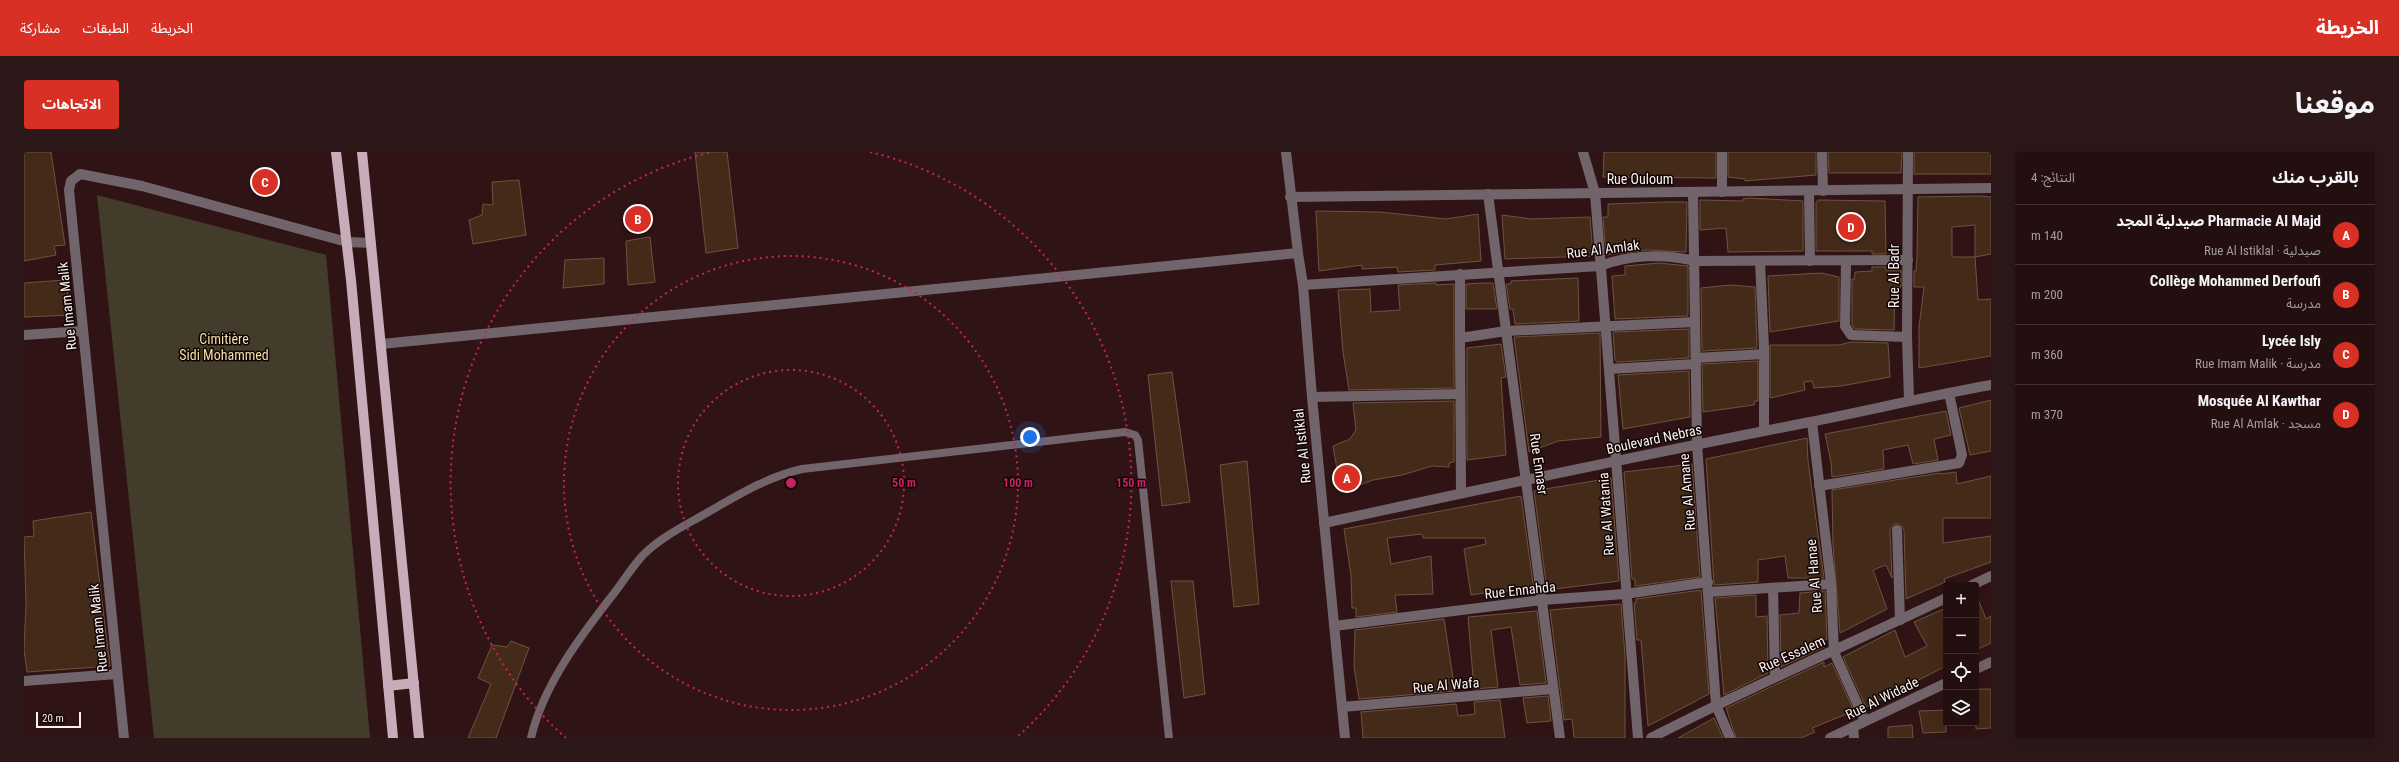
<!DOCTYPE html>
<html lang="ar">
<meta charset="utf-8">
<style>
body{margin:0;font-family:"Roboto Condensed","Noto Sans Arabic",sans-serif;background:#2c1819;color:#f1f3f6;direction:rtl}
.controls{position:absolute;right:12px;bottom:12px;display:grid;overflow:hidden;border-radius:4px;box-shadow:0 4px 16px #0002}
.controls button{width:36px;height:36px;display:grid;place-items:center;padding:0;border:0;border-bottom:1px solid #412f30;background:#240f10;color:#f1f3f6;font:20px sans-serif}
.scale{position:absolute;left:12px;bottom:10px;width:45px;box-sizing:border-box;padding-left:4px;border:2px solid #fdf1f0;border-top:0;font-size:11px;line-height:14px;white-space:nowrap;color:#fdf1f0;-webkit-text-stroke:3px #100505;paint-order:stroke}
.you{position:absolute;left:1006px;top:285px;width:14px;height:14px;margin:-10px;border:3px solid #fff;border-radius:50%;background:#1a73e8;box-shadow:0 0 0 6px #1a73e833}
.badge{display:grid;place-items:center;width:26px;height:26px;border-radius:50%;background:#d93025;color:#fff;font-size:13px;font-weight:700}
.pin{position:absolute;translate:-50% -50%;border:2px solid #fff;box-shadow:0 1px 4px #0006}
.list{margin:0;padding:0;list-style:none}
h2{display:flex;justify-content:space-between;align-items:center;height:52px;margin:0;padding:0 16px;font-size:17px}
h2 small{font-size:13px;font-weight:400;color:#a39c9f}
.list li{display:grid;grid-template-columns:26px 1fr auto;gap:12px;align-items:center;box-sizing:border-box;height:60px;padding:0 16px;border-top:1px solid #412f30}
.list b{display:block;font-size:15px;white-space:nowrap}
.list p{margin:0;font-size:13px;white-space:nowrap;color:#a39c9f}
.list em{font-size:13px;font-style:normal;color:#a39c9f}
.icon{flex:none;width:22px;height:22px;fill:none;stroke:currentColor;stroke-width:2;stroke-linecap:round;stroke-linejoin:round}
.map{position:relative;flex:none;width:1967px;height:586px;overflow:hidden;direction:ltr;border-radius:4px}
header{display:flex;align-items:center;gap:24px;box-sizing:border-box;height:56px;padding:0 20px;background:#d93025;color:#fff}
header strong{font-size:19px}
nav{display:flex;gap:22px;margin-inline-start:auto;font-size:14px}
.intro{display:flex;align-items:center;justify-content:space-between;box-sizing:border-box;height:96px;padding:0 24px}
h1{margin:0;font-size:28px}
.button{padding:10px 18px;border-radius:4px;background:#d93025;color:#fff;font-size:14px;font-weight:700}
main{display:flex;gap:24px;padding:0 24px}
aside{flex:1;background:#240f10;border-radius:4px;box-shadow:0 4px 16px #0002}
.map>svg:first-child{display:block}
.green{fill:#433c2a}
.building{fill:#442a18;stroke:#6d5341;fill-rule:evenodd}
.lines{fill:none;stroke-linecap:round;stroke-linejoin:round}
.service{stroke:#72646b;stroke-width:8}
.minor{stroke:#72646b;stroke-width:10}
.tertiary{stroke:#72646b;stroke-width:10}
.primary{stroke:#c8acba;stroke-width:10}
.ring{fill:none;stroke:#c52362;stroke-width:2;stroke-dasharray:2 4}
.labels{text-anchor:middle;stroke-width:3;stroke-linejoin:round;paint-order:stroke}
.street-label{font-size:14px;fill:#fdf1f0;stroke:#100505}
.park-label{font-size:14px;fill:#f6dfa4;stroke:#100505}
.centre{fill:#c52362;stroke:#100505;stroke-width:2}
.ring-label{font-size:12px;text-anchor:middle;font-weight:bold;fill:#c52362;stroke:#100505;stroke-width:3;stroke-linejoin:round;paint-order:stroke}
</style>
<header>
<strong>الخريطة</strong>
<nav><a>الخريطة</a><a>الطبقات</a><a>مشاركة</a></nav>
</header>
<div class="intro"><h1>موقعنا</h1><a class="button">الاتجاهات</a></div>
<main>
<aside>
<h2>بالقرب منك<small>النتائج: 4</small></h2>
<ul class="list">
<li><span class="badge">A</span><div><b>Pharmacie Al Majd صيدلية المجد</b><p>صيدلية · Rue Al Istiklal</p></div><em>140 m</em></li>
<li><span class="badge">B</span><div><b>Collège Mohammed Derfoufi</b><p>مدرسة</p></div><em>200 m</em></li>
<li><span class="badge">C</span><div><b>Lycée Isly</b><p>مدرسة · Rue Imam Malik</p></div><em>360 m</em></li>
<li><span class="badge">D</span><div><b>Mosquée Al Kawthar</b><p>مسجد · Rue Al Amlak</p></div><em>370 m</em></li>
</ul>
</aside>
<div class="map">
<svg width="1967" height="586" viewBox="0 0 1967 586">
<rect width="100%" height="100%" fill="#301415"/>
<path class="green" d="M73,43L302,103L346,586H130Z"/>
<g class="building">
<path d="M0,0H27L41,93L30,94L32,103L0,109Z"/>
<path d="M671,0H703L714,96L682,101Z"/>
<path d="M1580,0H1692V26L1579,25Z"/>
<path d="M1704,0H1792V23L1721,29V27L1704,25Z"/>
<path d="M1804,0H1878L1877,21H1805Z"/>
<rect x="1890" y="0" width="77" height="22"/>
<path d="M495,28L502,83L449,92L445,68L458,63L459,52L469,53L468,30Z"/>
<path d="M1956,44L1967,45V102L1951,105L1954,148L1967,147V204L1895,216V175L1900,135H1890V119H1892L1893,105L1894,45ZM1951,73V105H1928V75Z"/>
<path d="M1725,46L1779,49V99L1704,100L1702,76L1676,78V48L1719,49V47Z"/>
<path d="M1794,48L1861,49L1862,102H1848V99H1792V50Z"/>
<path d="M1641,50H1663L1662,100L1623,98L1582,103L1579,65H1584V52Z"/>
<path d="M1292,59L1356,60L1422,67L1454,62L1457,109L1411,113V118L1374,120L1373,115L1338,117V113L1295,119Z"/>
<path d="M1478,63L1507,67L1566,65L1569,104L1481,107Z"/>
<path d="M626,85L631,130L604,133L602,89Z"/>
<path d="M580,106V132L539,136L541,108Z"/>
<path d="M1635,111L1664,114V164L1591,167L1588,124L1601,123V114Z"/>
<path d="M1848,115H1862V118H1877V135H1871L1870,178L1831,177L1828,173V127L1830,128L1831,120L1848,119Z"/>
<path d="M1797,121L1815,125V169L1746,180L1744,124Z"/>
<path d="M1554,126L1555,169L1491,172L1489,157H1486L1482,132H1487V129Z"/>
<path d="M41,128L48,163L0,165V131Z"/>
<path d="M1412,131V133L1430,132V236L1325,238L1319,200L1314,138L1346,137L1347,160L1376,158L1374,133Z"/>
<path d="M1458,131H1469L1473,157H1442V132Z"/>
<path d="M1707,133L1731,135L1733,196L1678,199L1677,136Z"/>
<path d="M1665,177V206L1593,210L1591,208L1589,180Z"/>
<path d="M1576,181L1577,285L1534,289L1505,300L1490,185Z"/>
<path d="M1827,190L1864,191L1866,225L1817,234L1790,236L1788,229L1780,230L1781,238L1746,246V193H1815Z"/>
<path d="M1477,192L1482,225L1477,226L1482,303L1443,308V196Z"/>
<path d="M1734,209V249H1731L1730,253L1679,260L1678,212Z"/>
<path d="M1665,219L1666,265L1599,277L1594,223Z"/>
<path d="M1148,220L1166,350L1138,354L1124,223Z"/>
<path d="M1967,248V299L1946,303L1935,256Z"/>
<path d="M1430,249V310L1425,311V315L1408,314L1378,323L1349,328L1317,340L1309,294L1326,287L1332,278L1329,251Z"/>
<path d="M1922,259L1927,283L1910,287L1914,308L1889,312L1884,293L1859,298L1860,317L1808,325L1807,310L1801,282Z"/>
<path d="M1783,286L1784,309L1800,426H1764L1761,404L1734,408V430L1690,433L1682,307Z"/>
<path d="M1223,309L1235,452L1210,455L1196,313Z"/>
<path d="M1668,312L1676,425L1611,434V427H1608L1600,320Z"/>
<path d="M1932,320L1933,332L1967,324V366H1919V391L1967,384V410L1920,427L1921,430L1882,447L1880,378L1876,372H1870L1866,378L1868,426L1862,413L1849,418L1863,457L1816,481L1809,393L1808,338L1916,321V322Z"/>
<path d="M1587,326L1595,429L1523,438L1510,339Z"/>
<path d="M1497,344L1510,438L1473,439L1447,443L1440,397L1462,392L1461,386H1399L1398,382L1363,386L1367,412L1407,404L1409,442L1371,443L1373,460L1332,465V456H1328L1327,423L1320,377Z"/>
<path d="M67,360L86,514L3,520L0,498L2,452L0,385L10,384L9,369Z"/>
<path d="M1147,429H1169L1181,542L1160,546Z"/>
<path d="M1677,438L1685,542L1624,574L1617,488H1613L1610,451H1612V447Z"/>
<path d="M1801,439L1803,487L1801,488L1800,495L1757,515L1756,463L1775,461L1776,441Z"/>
<path d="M1952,442L1962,467L1967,464V491L1952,498Z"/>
<path d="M1732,443V465L1743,464L1744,521L1700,543L1691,446Z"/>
<path d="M1597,452L1601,504V586H1550L1548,567L1540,568L1526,458Z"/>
<path d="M1922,456V514L1842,555L1819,505L1871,478L1881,505L1903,494L1890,470Z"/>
<path d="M1513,459L1522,531L1496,533L1487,475L1467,478L1474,535L1450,537L1444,465Z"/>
<path d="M1420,467L1431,539L1335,547L1330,514L1331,478Z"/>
<path d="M487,489L505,496L472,586H444L467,532L454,526L468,493L483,495Z"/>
<path d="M1800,510V515L1808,511L1830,559L1788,576L1791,580L1777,586H1712L1702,556Z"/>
<path d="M1952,537H1967V576L1952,577Z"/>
<path d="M1524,544L1527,569L1503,571L1499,546Z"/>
<path d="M1476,548L1481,586H1339L1337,560L1432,552L1434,564L1451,562L1450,550Z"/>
<path d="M1922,558V580L1899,581L1895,559Z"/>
<path d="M1690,566L1699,586H1654Z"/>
<path d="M1888,573L1889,586H1864V575Z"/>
</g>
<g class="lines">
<path class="service" d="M507,586C519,533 558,482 591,440C600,428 609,414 619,403C636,386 658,375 679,363C711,345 742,325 778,317L1101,280L1111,283L1114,288L1145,586"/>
<g class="minor">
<path d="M1262,0L1274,101"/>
<path d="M1559,0L1571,41L1614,586"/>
<path d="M1698,0V40"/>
<path d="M1798,0L1799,39"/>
<path d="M1884,0L1883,185L1885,248"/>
<path d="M1785,39L1786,109"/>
<path d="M1669,41L1673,292L1692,553L1706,586"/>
<path d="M1464,42L1536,586"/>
<path d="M1266,45L1967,36"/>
<path d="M1736,109L1740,196V279"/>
<path d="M1822,109L1821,174L1827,183L1883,185"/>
<path d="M1436,122V186"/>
<path d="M1279,133L1576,114C1605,103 1640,101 1671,109L1884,108"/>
<path d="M0,183L59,179"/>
<path d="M1672,206L1740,202"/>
<path d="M1585,217L1672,212"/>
<path d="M1288,245L1436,242"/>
<path d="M1788,270L1807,432L1810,500L1841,569"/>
<path d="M1795,334L1935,311L1938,303L1925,241"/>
<path d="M1437,341L1436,186L1482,179L1671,170"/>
<path d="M1873,378L1876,468"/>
<path d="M1948,433L1967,424"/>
<path d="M1749,436L1751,525"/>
<path d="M1685,440L1807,432"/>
<path d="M1310,474L1518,448L1601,442L1684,430"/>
<path d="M1952,517L1967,510"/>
<path d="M0,529L93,522"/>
<path d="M1318,555L1529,537"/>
<path d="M1829,575L1830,586"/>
<path d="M100,586L45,38L47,29L56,22L118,34L323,90L347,91"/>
<path d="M1627,586C1723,536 1824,493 1922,446"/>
<path d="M1806,586L1922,531"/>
</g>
<g class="tertiary">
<path d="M357,192L1274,101L1279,133L1288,245L1321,586"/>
<path d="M1300,371C1462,336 1624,302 1786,270C1846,258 1906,244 1967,233"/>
</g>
<g class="primary">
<path d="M312,0L327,128L369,586"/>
<path d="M338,0L395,586"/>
<path d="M364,534L390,531"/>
</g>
</g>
<g class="ring">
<circle cx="767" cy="331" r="113"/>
<circle cx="767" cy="331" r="227"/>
<path d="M542 586A340 340 0 0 1 688 0M846 0A340 340 0 0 1 992 586"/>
</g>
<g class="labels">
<g class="street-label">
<text x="1616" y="32">Rue Ouloum</text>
<text transform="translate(1579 97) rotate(-7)" y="5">Rue Al Amlak</text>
<text transform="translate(1870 124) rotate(-90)" y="5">Rue Al Badr</text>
<text transform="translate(43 154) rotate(-96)" y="5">Rue Imam Malik</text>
<text transform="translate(1630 287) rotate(-12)" y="5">Boulevard Nebras</text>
<text transform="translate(1278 294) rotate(-96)" y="5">Rue Al Istiklal</text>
<text transform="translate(1515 312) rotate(82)" y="5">Rue Ennasr</text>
<text transform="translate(1663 340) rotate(-95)" y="5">Rue Al Amane</text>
<text transform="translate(1582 362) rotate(-94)" y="5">Rue Al Watania</text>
<text transform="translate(1790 424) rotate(-95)" y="5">Rue Al Hanae</text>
<text transform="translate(1496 438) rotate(-6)" y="5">Rue Ennahda</text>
<text transform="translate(74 476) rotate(-96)" y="5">Rue Imam Malik</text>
<text transform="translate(1768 502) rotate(-24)" y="5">Rue Essalem</text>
<text transform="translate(1422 533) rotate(-5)" y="5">Rue Al Wafa</text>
<text transform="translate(1858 546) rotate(-26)" y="5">Rue Al Widade</text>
</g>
<g class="park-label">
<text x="200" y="192">Cimitière<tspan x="200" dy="16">Sidi Mohammed</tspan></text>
</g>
</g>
<circle cx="767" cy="331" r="6" class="centre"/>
<g class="ring-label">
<text x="880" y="335">50 m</text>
<text x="994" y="335">100 m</text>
<text x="1107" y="335">150 m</text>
</g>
</svg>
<div class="controls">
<button>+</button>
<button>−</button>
<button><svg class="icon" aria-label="locate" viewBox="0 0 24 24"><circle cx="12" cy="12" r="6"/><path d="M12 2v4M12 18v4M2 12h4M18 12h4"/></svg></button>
<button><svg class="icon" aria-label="layers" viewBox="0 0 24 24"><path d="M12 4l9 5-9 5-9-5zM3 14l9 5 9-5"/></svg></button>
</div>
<div class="scale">20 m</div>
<div class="you"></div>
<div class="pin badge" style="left:1323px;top:326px">A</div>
<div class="pin badge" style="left:614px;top:67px">B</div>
<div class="pin badge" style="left:241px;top:30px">C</div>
<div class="pin badge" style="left:1827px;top:75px">D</div>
</div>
</main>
